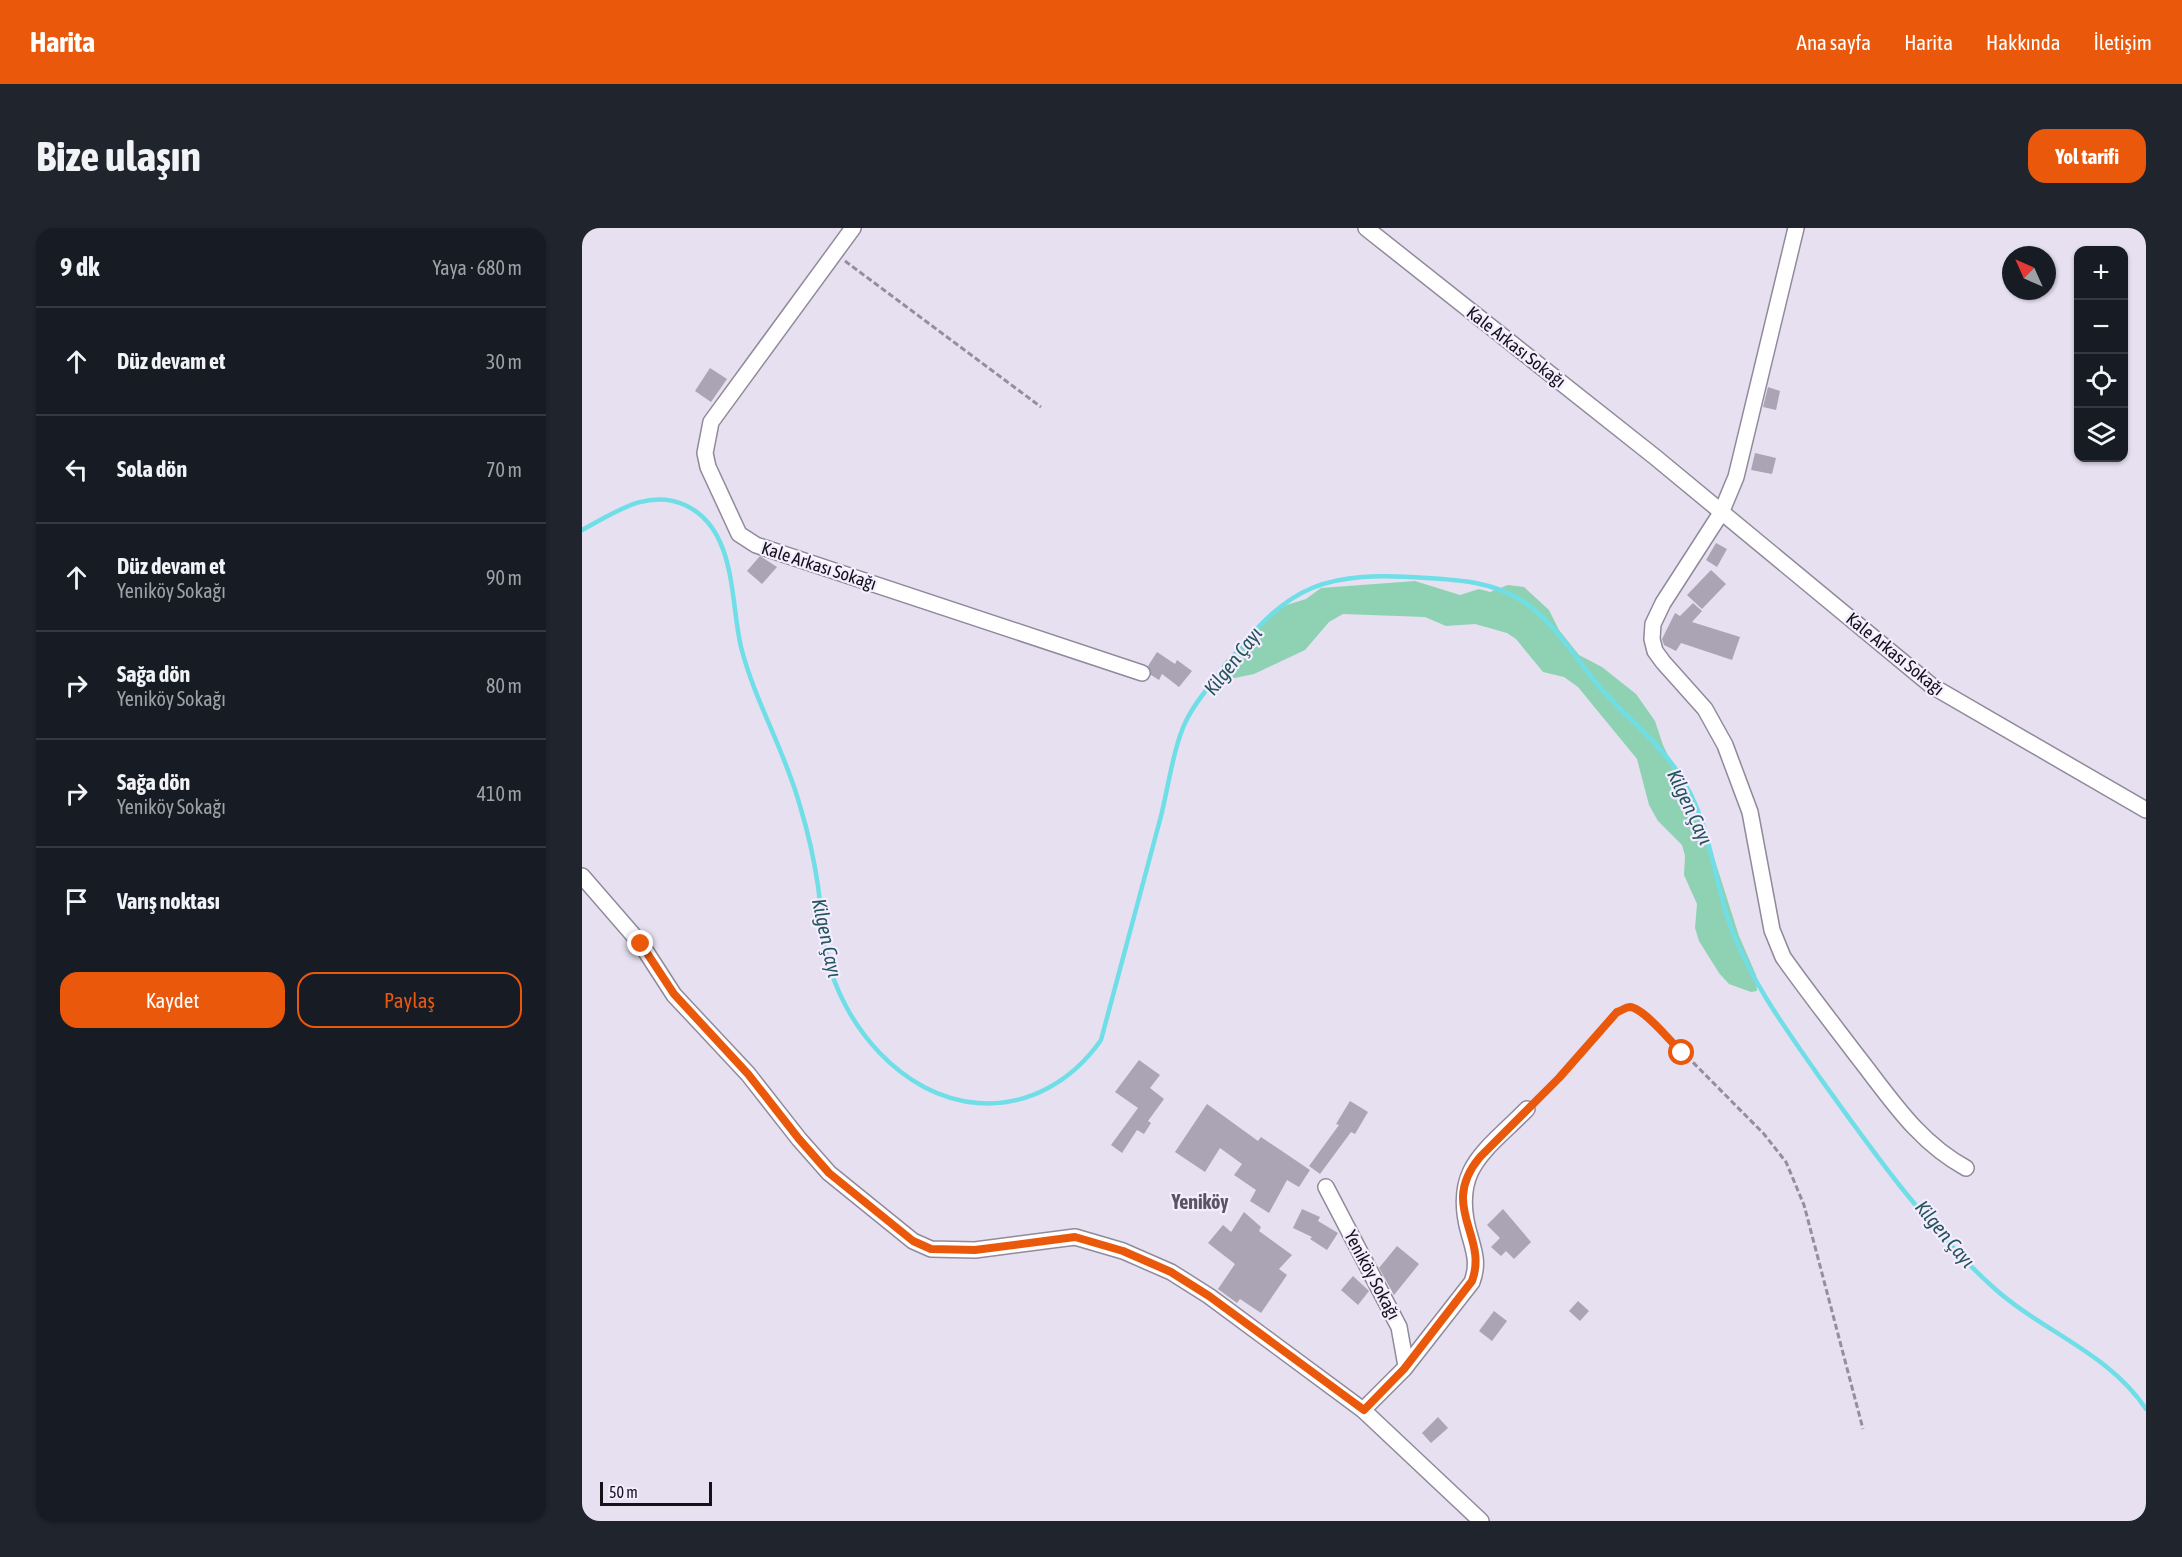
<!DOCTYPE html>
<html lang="tr">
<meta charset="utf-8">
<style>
body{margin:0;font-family:"Asap Condensed",sans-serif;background:#20242c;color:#f1f3f6}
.controls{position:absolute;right:18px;top:18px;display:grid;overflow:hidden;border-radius:12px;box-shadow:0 2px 4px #0004}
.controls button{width:54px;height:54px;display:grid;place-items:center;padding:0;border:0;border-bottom:2px solid #363941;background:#171b24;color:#f1f3f6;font:30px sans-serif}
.compass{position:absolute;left:1420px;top:18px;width:54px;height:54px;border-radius:50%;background:#171b24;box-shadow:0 2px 4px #0004;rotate:315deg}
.scale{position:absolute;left:18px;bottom:15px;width:112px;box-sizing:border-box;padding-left:6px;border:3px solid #141218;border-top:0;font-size:16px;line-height:21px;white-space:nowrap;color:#141218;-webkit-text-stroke:4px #f3edff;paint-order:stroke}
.stop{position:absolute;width:18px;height:18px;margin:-14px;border:4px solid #ea580c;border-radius:50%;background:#fff}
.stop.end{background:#ea580c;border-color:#fff;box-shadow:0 2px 6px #0008}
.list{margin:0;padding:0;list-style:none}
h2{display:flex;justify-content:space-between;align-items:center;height:78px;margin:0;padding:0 24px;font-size:26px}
h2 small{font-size:20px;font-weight:400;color:#9ea1a6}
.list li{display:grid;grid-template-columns:39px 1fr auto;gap:18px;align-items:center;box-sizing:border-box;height:108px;padding:0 24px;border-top:2px solid #363941}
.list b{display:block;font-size:22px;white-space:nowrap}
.list p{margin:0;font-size:20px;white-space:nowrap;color:#9ea1a6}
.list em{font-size:20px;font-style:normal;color:#9ea1a6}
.actions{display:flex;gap:12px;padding:18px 24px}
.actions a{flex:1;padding:14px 0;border:2px solid #ea580c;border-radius:18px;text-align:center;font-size:21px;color:#ea580c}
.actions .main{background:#ea580c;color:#fff}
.icon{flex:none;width:33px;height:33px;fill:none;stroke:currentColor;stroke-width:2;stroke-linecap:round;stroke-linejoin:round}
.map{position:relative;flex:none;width:1564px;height:1293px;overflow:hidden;border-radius:18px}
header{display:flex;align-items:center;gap:36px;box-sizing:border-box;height:84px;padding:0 30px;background:#ea580c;color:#fff}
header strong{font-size:28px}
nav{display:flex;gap:33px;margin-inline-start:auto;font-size:21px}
.intro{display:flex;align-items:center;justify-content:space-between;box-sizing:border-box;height:144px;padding:0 36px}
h1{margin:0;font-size:42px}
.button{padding:15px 27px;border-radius:18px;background:#ea580c;color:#fff;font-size:21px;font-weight:700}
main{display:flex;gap:36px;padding:0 36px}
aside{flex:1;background:#171b24;border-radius:18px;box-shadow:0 2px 4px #0004}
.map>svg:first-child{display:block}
.green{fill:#8ed2b3}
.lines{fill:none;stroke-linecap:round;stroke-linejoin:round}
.stream{stroke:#70dee6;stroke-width:4.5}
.building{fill:#aaa4b5}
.street-casing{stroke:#908a9a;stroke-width:18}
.path{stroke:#938f9b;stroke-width:3;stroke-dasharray:6 3;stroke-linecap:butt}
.street{stroke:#fff;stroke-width:15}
.route{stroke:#ea580c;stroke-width:8}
.labels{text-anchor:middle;stroke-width:4.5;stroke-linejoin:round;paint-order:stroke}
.street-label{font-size:18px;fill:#141218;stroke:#f3edff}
.water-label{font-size:20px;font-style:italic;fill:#255559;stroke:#f3edff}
.neighbourhood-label{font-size:20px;font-weight:bold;fill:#5a5463;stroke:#f3edff}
</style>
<header>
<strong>Harita</strong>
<nav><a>Ana sayfa</a><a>Harita</a><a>Hakkında</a><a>İletişim</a></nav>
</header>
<div class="intro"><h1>Bize ulaşın</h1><a class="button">Yol tarifi</a></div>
<main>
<aside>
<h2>9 dk<small>Yaya · 680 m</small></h2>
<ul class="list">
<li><svg class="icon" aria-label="ahead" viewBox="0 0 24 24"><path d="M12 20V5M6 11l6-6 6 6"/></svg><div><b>Düz devam et</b></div><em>30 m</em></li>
<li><svg class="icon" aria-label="left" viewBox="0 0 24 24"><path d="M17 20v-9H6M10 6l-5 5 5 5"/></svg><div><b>Sola dön</b></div><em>70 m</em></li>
<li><svg class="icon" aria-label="ahead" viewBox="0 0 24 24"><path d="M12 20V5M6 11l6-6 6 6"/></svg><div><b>Düz devam et</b><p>Yeniköy Sokağı</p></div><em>90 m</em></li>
<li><svg class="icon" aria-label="right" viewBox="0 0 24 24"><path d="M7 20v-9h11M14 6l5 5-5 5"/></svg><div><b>Sağa dön</b><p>Yeniköy Sokağı</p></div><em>80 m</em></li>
<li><svg class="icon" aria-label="right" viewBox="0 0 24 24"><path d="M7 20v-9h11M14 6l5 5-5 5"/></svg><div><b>Sağa dön</b><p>Yeniköy Sokağı</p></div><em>410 m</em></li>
<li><svg class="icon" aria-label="arrive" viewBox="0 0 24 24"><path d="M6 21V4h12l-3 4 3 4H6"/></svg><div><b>Varış noktası</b></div></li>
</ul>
<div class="actions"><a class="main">Kaydet</a><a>Paylaş</a></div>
</aside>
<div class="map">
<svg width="1564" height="1293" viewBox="0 0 1564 1293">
<rect width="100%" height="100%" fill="#e6e0f1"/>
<path class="green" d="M833,353L878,367L897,361L908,364L926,357L942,359L967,382L977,402L997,427L1020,439L1054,466L1073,493L1081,517L1127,614L1157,708L1174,747L1175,763L1169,764L1147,756L1137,745L1117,713L1113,700L1115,676L1102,647L1103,628L1100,617L1076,593L1067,577L1055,531L996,459L982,449L961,444L934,411L925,405L893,396L864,398L843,389L761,386L747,394L723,422L672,446L643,452L638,448L639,439L644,432L698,379L724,371L739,360Z"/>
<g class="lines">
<path class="stream" d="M0,302C32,285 66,260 103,277C155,301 148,373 159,419C173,474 203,523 218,578C226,604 232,631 236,658C239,680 239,703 244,725C260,797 320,869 396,875C447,879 491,852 519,812C539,737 559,662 579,588C586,560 592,517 604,493C614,472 632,453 646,435C708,354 745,343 845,350C878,352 910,354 939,372C974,394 995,434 1022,464C1046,491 1075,513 1095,543C1130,593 1129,647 1150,702C1170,755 1204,801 1236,847C1289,921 1344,999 1412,1060C1461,1104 1527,1125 1564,1181"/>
</g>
<g class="building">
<path d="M128,140L145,151L129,174L113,163Z"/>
<path d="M1186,159L1198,163L1194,182L1181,179Z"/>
<path d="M1173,225L1194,230L1190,246L1169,242Z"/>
<path d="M1134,315L1145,321L1135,339L1124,332Z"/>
<path d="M178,328L195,339L180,356L165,343Z"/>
<path d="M1129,342L1144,356L1120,381L1105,367Z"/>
<path d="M1111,375L1120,383L1110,394L1158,409L1150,432L1099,415L1094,423L1082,417L1080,411L1093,385L1098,388Z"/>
<path d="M575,424L593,436L595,432L610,443L597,459L580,446L577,452L569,447L566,438Z"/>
<path d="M557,832L578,847L568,860L582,871L566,893L569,895L562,906L555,902L540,925L529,917L556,880L533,864Z"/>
<path d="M768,873L786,884L773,906L769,904L738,946L727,938L757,897L754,896Z"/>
<path d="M625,876L676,913L679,909L728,942L717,959L705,952L687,985L668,973L674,962L652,947L660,936L638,920L623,944L593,924Z"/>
<path d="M720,981L738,989L736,993L756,1005L745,1022L728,1011L730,1009L711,1000Z"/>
<path d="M921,981L949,1014L932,1031L924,1023L919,1028L909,1019L918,1010L905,997Z"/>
<path d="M662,984L679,999L677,1003L710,1027L697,1041L705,1047L679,1085L658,1071L655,1075L636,1061L653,1036L626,1015L641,997L649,1004Z"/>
<path d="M815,1018L837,1036L812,1067L797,1040Z"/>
<path d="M771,1048L787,1063L776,1077L759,1062Z"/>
<path d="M996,1073L1007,1083L998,1093L987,1083Z"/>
<path d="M912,1083L925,1093L910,1113L897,1103Z"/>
<path d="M856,1189L866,1200L849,1215L840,1205Z"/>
</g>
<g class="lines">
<g class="street-casing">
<g id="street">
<path d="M271,0L129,194L123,225L126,239L157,306L174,317L560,445"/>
<path d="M784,0L1073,229L1350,458L1564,582"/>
<path d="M1214,0L1154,249L1139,285L1081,375L1071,396L1070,411L1073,423L1081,434L1123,481L1143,517L1168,584L1190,702L1201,729C1225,763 1251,796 1276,829C1309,871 1336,914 1384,940"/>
<path d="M0,648L59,716L92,767L166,846L217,911L247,945L331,1013L349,1021L393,1022L493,1009L541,1023L589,1044L627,1068L781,1182L899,1293"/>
<path d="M744,959L817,1099L824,1138"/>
<path d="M781,1182L822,1141L890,1054C897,1035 892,1023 887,1005C869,940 904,923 945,881"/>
</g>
</g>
<g class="path">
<path d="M263,33L459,179"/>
<path d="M955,871L1028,792L1047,779L1059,784L1071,794L1182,906L1204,934L1222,977L1281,1201"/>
</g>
<use href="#street" class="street"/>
</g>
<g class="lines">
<path class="route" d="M59,716L92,766L166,846L217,911L247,945L331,1013L349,1021L393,1022L493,1009L541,1023L589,1044L627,1068L782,1182L822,1141L890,1053C907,1008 856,979 898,929L977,850L1035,784C1039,783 1044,779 1048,779C1062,780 1090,815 1100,825"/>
</g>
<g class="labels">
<g class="street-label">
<text transform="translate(934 119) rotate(38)" y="6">Kale Arkası Sokağı</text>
<text transform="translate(237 338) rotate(18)" y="6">Kale Arkası Sokağı</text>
<text transform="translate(1313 426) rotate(39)" y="6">Kale Arkası Sokağı</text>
<text transform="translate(790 1047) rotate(62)" y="6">Yeniköy Sokağı</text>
</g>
<g class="water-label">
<text transform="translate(651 433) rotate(-52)" y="7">Kilgen Çayı</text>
<text transform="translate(1108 579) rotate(65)" y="7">Kilgen Çayı</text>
<text transform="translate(245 710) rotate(78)" y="7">Kilgen Çayı</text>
<text transform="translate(1363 1006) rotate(50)" y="7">Kilgen Çayı</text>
</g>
<g class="neighbourhood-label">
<text x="618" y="981">Yeniköy</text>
</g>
</g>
</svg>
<div class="controls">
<button>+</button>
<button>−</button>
<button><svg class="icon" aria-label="locate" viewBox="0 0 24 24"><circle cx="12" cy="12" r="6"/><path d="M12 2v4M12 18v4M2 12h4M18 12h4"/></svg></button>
<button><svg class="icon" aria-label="layers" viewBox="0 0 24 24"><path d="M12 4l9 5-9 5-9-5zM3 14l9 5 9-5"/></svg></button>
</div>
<svg class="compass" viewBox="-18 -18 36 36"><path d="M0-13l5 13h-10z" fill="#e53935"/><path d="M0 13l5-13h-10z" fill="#9ea1a6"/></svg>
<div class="scale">50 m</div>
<div class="stop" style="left:1100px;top:825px"></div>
<div class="stop end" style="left:59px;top:716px"></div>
</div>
</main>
